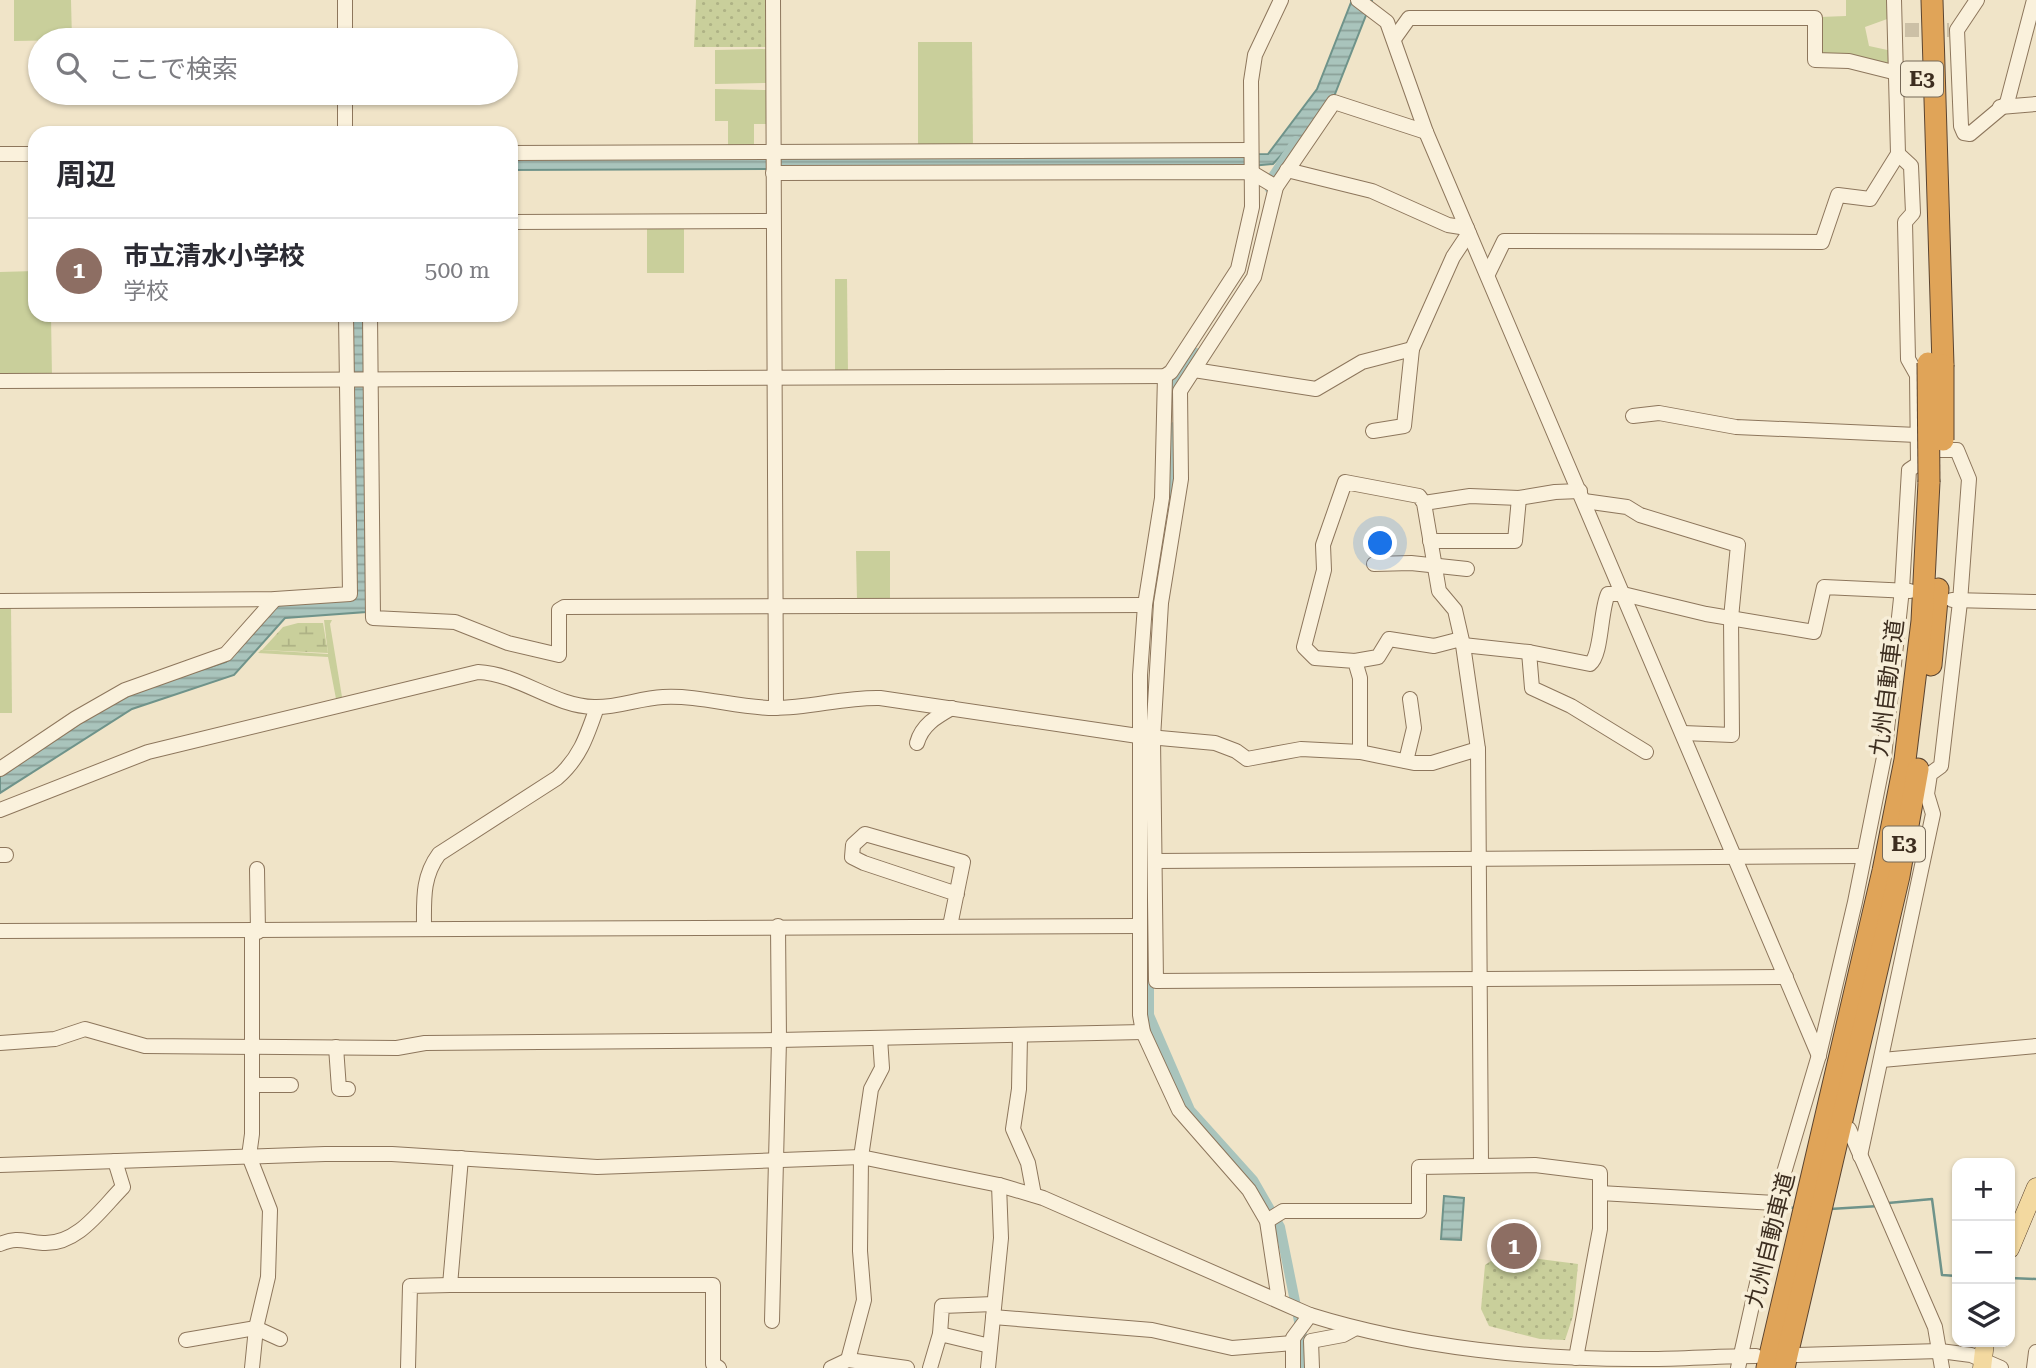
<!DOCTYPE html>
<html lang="ja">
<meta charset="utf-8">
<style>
body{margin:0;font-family:"Roboto Serif","Noto Sans JP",serif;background:#f7f7f7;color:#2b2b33}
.controls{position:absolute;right:21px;bottom:21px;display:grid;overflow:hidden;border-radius:14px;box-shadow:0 2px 5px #0004}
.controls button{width:63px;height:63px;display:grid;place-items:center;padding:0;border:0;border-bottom:2px solid #e1e1e2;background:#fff;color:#2b2b33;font:35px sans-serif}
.you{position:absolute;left:1381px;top:544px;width:24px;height:24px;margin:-18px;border:5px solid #fff;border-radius:50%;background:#1a73e8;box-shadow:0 0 0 10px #1a73e833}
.badge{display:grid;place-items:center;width:46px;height:46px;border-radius:50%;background:#9e2a2b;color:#fff;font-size:23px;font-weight:700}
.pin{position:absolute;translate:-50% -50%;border:4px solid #fff;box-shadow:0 2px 7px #0006}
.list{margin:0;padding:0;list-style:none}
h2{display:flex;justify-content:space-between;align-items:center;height:91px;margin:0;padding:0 28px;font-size:30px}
h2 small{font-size:23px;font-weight:400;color:#7c7c81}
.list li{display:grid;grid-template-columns:46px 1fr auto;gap:21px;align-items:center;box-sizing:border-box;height:105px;padding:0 28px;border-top:2px solid #e1e1e2}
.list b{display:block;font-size:26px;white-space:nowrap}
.list p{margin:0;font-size:23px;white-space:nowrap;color:#7c7c81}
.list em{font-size:23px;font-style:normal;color:#7c7c81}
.icon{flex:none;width:38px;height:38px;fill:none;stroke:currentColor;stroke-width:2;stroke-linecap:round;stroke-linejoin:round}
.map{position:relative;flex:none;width:2036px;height:1368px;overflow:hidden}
.search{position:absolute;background:#fff;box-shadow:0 2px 5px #0004;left:28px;top:28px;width:490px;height:77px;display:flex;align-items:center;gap:18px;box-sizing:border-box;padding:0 24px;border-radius:38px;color:#7c7c81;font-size:26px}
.panel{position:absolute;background:#fff;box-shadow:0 2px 5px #0004;left:28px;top:126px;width:490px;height:196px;border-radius:21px}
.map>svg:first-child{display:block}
.grass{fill:#c9cf9b}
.wetland{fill:url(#wetland-marsh)}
.park{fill:url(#park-dots)}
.water{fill:url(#water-rules);stroke:#6f938a;stroke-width:2}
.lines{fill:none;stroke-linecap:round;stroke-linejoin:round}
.stream{stroke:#6f938a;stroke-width:2.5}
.canal{stroke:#a9c4bc;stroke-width:10}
.minor-tunnel{stroke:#ccc0a6;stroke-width:14;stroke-dasharray:14 7;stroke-linecap:butt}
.minor-casing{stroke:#8d765c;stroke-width:16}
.major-casing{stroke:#5b4430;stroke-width:19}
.highway-casing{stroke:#5b4430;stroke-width:23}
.minor{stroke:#faf1dc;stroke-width:14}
.major{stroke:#f3d9a0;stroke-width:18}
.highway{stroke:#e0a458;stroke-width:21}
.highway-bridge-casing{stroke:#5b4430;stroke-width:23;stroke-linecap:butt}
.highway-bridge{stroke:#e0a458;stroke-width:21}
.labels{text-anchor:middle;stroke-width:7;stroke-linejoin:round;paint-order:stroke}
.shield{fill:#f7eed8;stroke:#756857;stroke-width:2}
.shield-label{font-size:21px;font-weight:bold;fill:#3d2e20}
.street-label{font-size:23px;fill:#3d2e20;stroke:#f7eed8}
</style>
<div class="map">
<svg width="2036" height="1368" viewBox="0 0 2036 1368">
<defs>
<pattern id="wetland-marsh" width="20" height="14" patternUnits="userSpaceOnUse" patternTransform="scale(1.75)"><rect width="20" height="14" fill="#c9cf9b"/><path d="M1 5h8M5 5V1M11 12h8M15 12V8" fill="none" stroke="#aeb285"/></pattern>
<pattern id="park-dots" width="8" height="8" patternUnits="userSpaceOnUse" patternTransform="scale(1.75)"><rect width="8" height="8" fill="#c9cf9b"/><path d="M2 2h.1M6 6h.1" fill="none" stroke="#aeb285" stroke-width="1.8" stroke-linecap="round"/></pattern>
<pattern id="water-rules" width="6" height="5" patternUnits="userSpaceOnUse" patternTransform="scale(1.75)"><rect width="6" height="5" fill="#a9c4bc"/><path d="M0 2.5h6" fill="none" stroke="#8ba098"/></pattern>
</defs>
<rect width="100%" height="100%" fill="#f0e4c8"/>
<g class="grass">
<path d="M14,0H71L72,40L14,41Z"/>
<path d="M1846,0H1890V18L1865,27L1869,46L1892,51L1893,67L1820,58V17L1846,16Z"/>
<path d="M918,42H972L973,148H918Z"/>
<path d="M769,49L768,83L715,84V50Z"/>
<path d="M715,89L768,90L769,124H754V148L728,147V121H715Z"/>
<rect x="647" y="226" width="37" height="47"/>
<path d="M35,271V315H51L52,378H0V272Z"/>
<path d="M835,279H847L848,373H835Z"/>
<path d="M856,551H890V599L857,600Z"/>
<path d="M0,605H11L12,713H0Z"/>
<path d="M324,620H332L330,624L343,703L337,704L328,657L258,653L261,650L328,654Z"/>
</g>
<path class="wetland" d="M298,623H323L328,653L262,650L283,627Z"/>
<g class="park">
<path d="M696,0H769V47H694Z"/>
<path d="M1501,1254L1578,1264L1573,1316L1565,1340L1540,1339L1489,1326L1481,1309L1485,1265Z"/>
</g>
<g class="water">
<path d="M1352,0H1372L1333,99L1294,153L1286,150L1273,164L1240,167L511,170V155L1268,154L1317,89Z"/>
<path d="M350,315H365L366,612L285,618L234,675L132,709L0,793V775L89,716L142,689L226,662L278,604L353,600Z"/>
<path d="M1444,1196L1464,1198L1461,1240L1441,1239Z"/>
</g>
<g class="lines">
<g class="stream">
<path d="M1888,1203L1932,1199L1942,1275L1957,1276"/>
<path d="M1781,1207L1795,1208"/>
<path d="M1830,1209L1879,1206"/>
<path d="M2010,1278L2036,1279"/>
</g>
<g class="canal">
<path d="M1270,189L1272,178L1296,141"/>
<path d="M1174,398V386L1196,353"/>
<path d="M1172,496L1174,427"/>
<path d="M1149,965V1015L1190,1110L1253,1180L1280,1227L1303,1341V1368"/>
</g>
<path class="minor-tunnel" d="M1905,30H1949"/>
<g class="minor-casing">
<g id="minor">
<path d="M345,0V40"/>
<path d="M773,0L776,708"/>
<path d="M1358,0L1387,22L1426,132L1819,1056"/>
<path d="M1977,0L1957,30L1961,126L1964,133L1970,134L2007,103L2034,0"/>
<path d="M1394,39L1409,18H1815V60L1849,61L1897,73"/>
<path d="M345,93V133"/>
<path d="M2000,107L2036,104"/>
<path d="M1426,132L1334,102L1276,187L1254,277L1180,391L1181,479L1161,603L1153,738L1156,981L1786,977"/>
<path d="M511,153L1251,150"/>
<path d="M0,154H35"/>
<path d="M1287,170L1372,191L1448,225L1467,228"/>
<path d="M773,173L1251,172L1276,187"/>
<path d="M511,222L773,221"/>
<path d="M1488,274L1504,241L1822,242L1838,195L1870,199L1898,154L1894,0"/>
<path d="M370,315L373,618L455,622L508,643L559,655V610L564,607L1145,605"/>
<path d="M1194,370L1316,389L1362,362L1412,349"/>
<path d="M1165,376L1162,498L1145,605L1140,675V1015L1143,1032L1179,1110L1249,1190L1267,1221L1278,1294"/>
<path d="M0,381L1165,376L1171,372L1238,269L1252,207L1251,81L1255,55L1281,0"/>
<path d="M1633,416L1659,413L1736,427L1917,435"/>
<path d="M1373,431L1404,426L1412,349L1453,257L1469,233"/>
<path d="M1584,501L1627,507L1640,515L1738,545L1731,618L1732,735L1683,733"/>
<path d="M1424,503L1470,496L1519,498L1555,492L1580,491"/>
<path d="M1430,541H1515L1519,498"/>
<path d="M1374,564L1411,563L1467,569"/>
<path d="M1952,600L2036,602"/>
<path d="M0,601L275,599L350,594L346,315"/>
<path d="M1463,645L1529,652L1590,664C1602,655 1600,611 1608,594H1623L1706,614L1814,632L1824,587L1910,591"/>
<path d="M1529,652L1532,688L1571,706L1646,752"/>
<path d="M1355,661L1378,657L1389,639L1434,646L1461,639"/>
<path d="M917,743C922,725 936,717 952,708"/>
<path d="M1360,752V678L1355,661L1315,658L1304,647L1324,570L1323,545L1345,482L1419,496L1424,503L1439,591L1455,610L1463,645L1478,749L1481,1164"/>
<path d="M1406,761L1414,728L1410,699"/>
<path d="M0,769L76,718L125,690L226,654L275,599"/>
<path d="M0,810L148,752L478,672C520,674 553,706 594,707C617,708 640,698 663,697C701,695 737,708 774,708C811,708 844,697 880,698L1138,736L1215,743L1236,751L1247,759L1301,749L1360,752L1414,763H1432L1478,749"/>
<path d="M0,855H6"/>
<path d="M1155,861L1863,856"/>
<path d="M257,869L258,932"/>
<path d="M950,926L963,862L865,834L853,845L852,857L864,863L957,894"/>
<path d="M424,927C424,900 422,877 439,854L557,778C580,758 587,736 597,707"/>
<path d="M0,931L1138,926"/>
<path d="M252,932V1134L249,1156L270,1210L268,1277L256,1328L252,1368"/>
<path d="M1020,1035L1019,1089L1013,1129L1028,1163L1034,1195"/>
<path d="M0,1043L55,1039L85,1029L145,1046L397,1048L425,1043L779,1040L1143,1032"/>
<path d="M336,1047L339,1089H348"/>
<path d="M1882,1060L2036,1046"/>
<path d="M252,1085H291"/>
<path d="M1849,1129L1935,1327L1942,1368"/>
<path d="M1860,1156L1933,814L1927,794L1930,774L1941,766L1960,602L1969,479L1957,450H1920"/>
<path d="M0,1165L325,1154H392L597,1167L861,1157L999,1185L1043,1198L1310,1315C1416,1348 1537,1360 1648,1359C1684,1359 1720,1356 1756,1356"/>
<path d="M1600,1193L1775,1203"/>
<path d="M1267,1221L1283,1211H1419V1167L1535,1165L1600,1173V1229L1576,1358"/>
<path d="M0,1244C19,1236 24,1242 43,1243C78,1245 101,1209 123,1187L115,1161"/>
<path d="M450,1285L461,1158"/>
<path d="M993,1317L1152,1330L1232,1348L1293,1343"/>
<path d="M772,1321L779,1040L778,926"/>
<path d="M940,1334L942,1306L994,1304"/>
<path d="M186,1340L256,1328L280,1339"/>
<path d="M1797,1355L1940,1351L1971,1355L2001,1368"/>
<path d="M848,1360L864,1300L860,1251L861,1157L871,1089L882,1068L880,1038"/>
<path d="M408,1368L410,1286L450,1285H713V1364L719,1368"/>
<path d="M831,1368L848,1360L907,1368"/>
<path d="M930,1368L940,1334L990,1346"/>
<path d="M988,1368L1001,1238L999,1185"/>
<path d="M1293,1368V1338L1310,1315"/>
<path d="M1312,1368L1311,1341L1343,1335L1354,1329"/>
<path d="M1738,1368L1775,1203L1819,1055L1855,902L1884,757L1902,589L1909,470L1918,464L1917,375L1908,359L1905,222L1913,213L1911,166L1898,154"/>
<path d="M2034,1368L2036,1352"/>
</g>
</g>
<g class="major-casing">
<g id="major">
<path d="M2010,1249L2036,1187"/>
<path d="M1982,1368L1985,1342"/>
</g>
</g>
<g class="highway-casing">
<g id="highway">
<path d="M1932,0L1943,365"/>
<path d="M1931,665L1938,589"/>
<path d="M1767,1368L1883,871L1905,760L1922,621L1929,482"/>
<path d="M1784,1368L1899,876L1918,769"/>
</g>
</g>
<use href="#minor" class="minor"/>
<use href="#major" class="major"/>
<use href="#highway" class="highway"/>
<g class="highway-bridge-casing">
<g id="highway-bridge">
<path d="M1928,363L1929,482"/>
<path d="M1943,440V365"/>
</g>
</g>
<use href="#highway-bridge" class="highway-bridge"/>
</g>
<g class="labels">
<g class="shield">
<rect x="1901" y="61.5" width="42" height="35" rx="5"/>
<rect x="1883" y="826.5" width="42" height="35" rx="5"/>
</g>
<g class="shield-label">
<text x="1922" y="86">E3</text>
<text x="1904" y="851">E3</text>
</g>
<g class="street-label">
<text transform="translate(1887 688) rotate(-83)" y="8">九州自動車道</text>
<text transform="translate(1770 1240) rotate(-76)" y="8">九州自動車道</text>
</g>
</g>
</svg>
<div class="controls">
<button>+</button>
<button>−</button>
<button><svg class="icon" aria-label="layers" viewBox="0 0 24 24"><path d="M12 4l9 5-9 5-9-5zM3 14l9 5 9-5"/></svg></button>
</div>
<div class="you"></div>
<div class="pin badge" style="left:1514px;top:1246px;background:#8d6e63">1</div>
<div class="search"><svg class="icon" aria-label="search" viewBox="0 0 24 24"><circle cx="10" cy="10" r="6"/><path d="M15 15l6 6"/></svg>ここで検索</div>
<section class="panel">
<h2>周辺<small></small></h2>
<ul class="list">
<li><span class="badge" style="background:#8d6e63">1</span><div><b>市立清水小学校</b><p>学校</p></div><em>500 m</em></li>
</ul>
</section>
</div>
